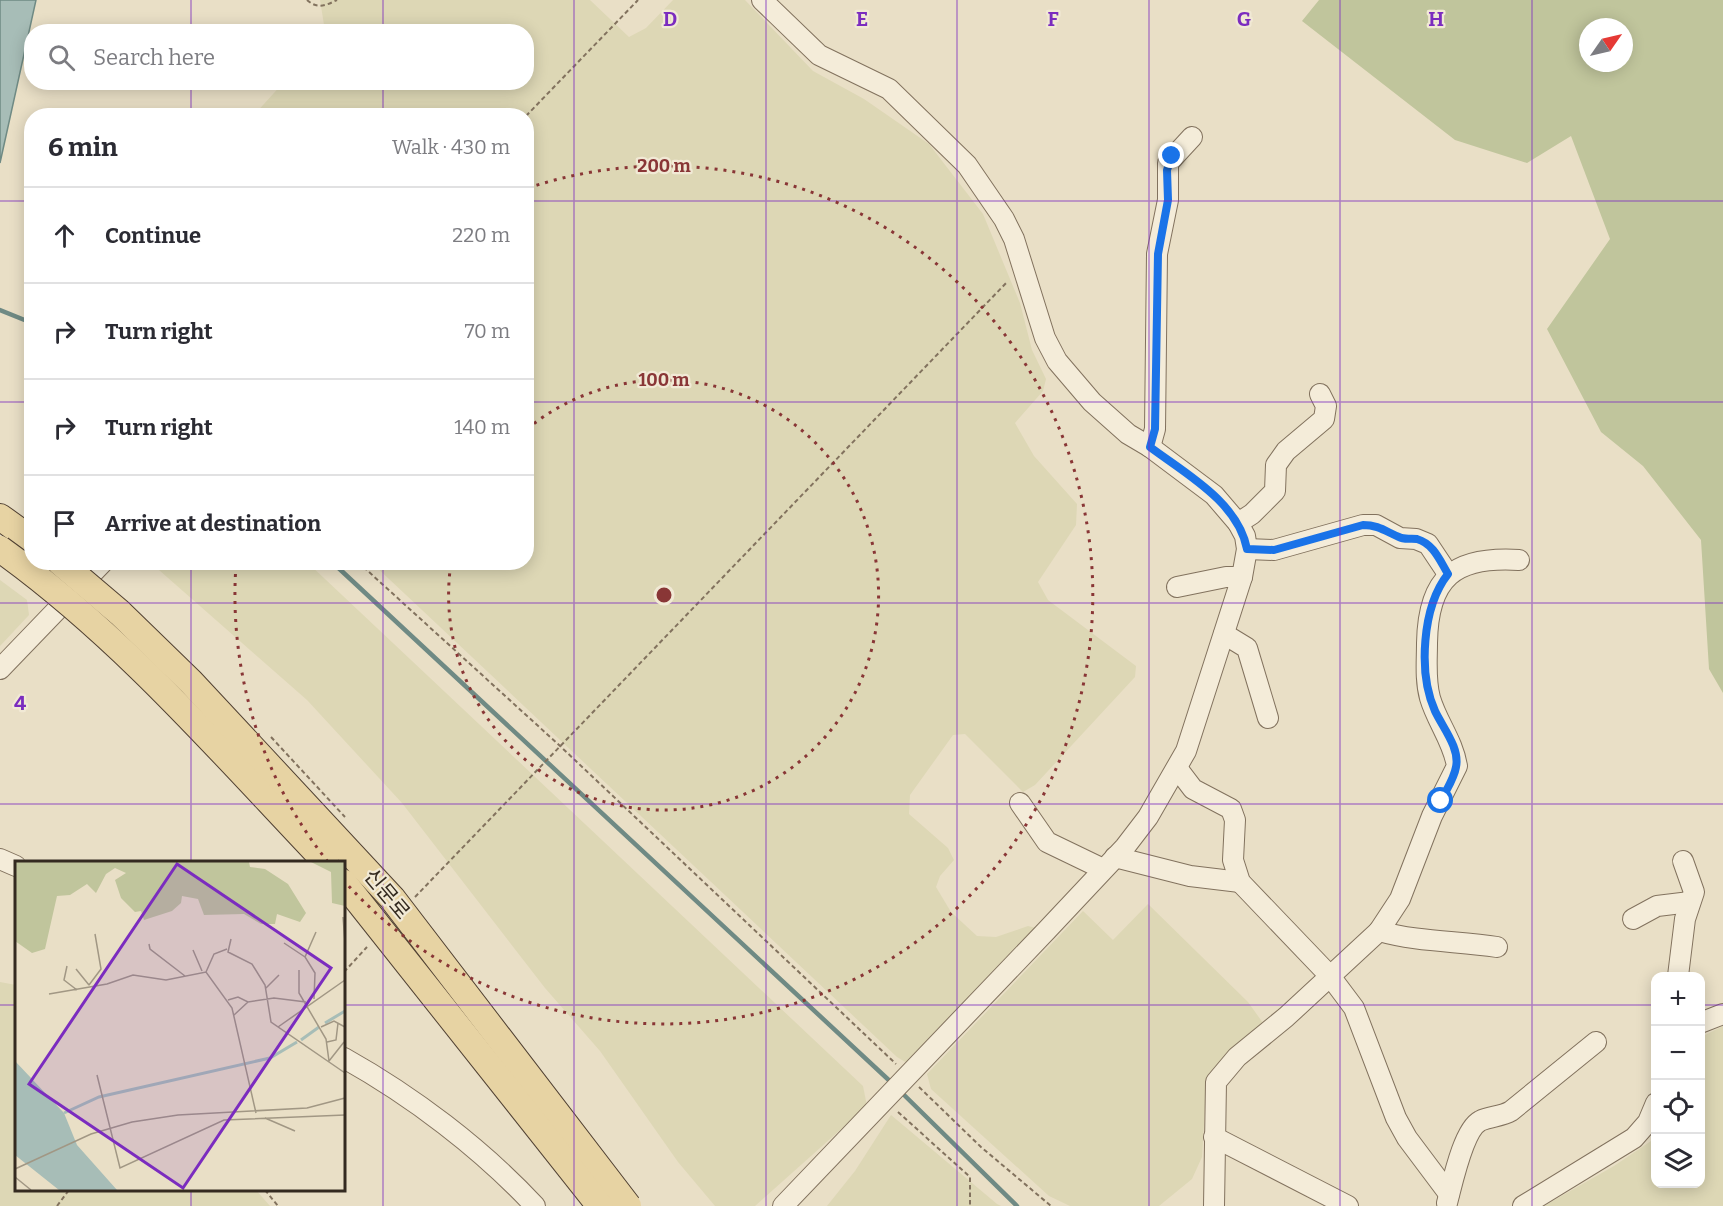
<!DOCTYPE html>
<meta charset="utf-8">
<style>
body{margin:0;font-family:Bitter,"Noto Sans KR",serif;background:#f7f7f7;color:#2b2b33}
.controls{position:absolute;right:18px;bottom:18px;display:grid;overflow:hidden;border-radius:12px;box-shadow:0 3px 15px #0003}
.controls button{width:54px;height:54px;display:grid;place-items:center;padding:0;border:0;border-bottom:2px solid #e1e1e2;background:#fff;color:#2b2b33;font:30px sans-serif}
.compass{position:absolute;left:1579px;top:18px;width:54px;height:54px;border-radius:50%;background:#fff;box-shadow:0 3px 15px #0003;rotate:56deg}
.stop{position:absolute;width:18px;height:18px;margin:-14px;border:4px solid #1a73e8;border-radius:50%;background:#fff}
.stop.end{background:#1a73e8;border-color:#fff;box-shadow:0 2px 6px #0008}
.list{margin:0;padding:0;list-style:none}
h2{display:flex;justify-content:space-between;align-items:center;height:78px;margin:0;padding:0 24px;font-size:26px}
h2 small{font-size:20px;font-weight:400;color:#7c7c81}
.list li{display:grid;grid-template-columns:39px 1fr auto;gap:18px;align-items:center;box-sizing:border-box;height:96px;padding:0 24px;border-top:2px solid #e1e1e2}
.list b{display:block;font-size:22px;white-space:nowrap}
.list em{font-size:20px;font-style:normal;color:#7c7c81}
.icon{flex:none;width:33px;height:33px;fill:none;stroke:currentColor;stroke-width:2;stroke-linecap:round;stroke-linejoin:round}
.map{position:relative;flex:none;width:1723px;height:1206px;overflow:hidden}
.search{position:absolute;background:#fff;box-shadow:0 3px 15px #0003;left:24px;top:24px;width:510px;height:66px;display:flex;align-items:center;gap:15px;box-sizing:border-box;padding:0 21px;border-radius:24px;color:#7c7c81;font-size:22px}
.panel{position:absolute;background:#fff;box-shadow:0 3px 15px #0003;left:24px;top:108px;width:510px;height:462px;border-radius:24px}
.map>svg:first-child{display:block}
.farmland{fill:#ddd7b5}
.green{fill:#c0c59c;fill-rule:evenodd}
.water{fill:#a7bdb7;stroke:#6f8a84;stroke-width:1.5}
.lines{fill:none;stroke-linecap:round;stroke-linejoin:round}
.stream{stroke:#6f8a84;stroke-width:4.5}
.minor-casing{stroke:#82725e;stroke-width:22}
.major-casing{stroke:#504032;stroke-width:28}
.path{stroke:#82725e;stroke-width:2;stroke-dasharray:4.5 3;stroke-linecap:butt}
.minor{stroke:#f4ecd9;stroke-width:20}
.major{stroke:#e7d3a3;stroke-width:26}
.major-bridge-casing{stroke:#504032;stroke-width:28;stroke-linecap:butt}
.path-bridge{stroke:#82725e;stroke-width:2;stroke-dasharray:4.5 3;stroke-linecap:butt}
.major-bridge{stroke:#e7d3a3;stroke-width:26}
.route{stroke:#1a73e8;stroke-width:8}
.grid{fill:none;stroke:#7b2cbf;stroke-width:1.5;stroke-opacity:0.55}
.ring{fill:none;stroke:#893636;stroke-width:3;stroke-dasharray:3 6}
.labels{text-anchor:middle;stroke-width:4.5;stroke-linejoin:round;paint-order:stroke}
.street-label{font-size:21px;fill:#342a20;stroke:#f1e9d5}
.inset-river{fill:none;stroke:#a7bdb7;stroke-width:3}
.inset-road{fill:none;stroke:#a19784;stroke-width:1.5}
.view{fill:#7b2cbf;fill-opacity:0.15;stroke:#7b2cbf;stroke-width:3}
.inset-edge{fill:none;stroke:#342a20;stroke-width:3}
.grid-label{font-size:20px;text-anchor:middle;font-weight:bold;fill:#7b2cbf;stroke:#f1e9d5;stroke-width:4.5;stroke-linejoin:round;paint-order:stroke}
.centre{fill:#893636;stroke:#f1e9d5;stroke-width:3}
.ring-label{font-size:18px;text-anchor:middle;font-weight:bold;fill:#893636;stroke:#f1e9d5;stroke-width:4.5;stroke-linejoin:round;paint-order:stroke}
</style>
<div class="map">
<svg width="1723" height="1206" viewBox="0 0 1723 1206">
<rect width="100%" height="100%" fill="#e9dfc6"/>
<g class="farmland">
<path d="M320,0H590L629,37L646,28L673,0H745L813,71L864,99L929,144L983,214L1020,303L1032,350L1046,379L1043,391L1015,423L1034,456L1077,504L1076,525L1038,582L1048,600L1136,666L1135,677L1035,785L1023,792L965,734L953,735L910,795L909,814L948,848L954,860L940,876L936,887L951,912L977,936L996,937L1028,926L1036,928L912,1066L897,1057L372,563L526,562V116H253L283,83L526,82V32L325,31Z"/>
<path d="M151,563H308L863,1086L867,1106L755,1206H715L678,1162L600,1051L545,988L402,803L307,700Z"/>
<path d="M0,580L27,600L29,615L0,646Z"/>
<path d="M1148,904L1248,1002L1263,1023L1216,1068L1206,1091L1202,1157L1192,1179L1159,1206H1070L1049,1196L931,1089L927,1074L1083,911L1113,940Z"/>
<path d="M0,982L16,985V1190H256L270,1206H0Z"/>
<path d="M1723,1026V1206H1544L1614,1166L1654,1139L1655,1135L1656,1184H1700L1701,1037Z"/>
<path d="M891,1115L997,1204L1001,1206H827L855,1171Z"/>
</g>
<path class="green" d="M1319,0H1723V693L1709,669L1701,540L1643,466L1601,432L1547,329L1610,239L1571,136L1527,163L1455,140L1302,21ZM1588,27H1624V63H1588Z"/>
<path class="water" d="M0,0H36L0,163Z"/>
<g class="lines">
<g class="stream">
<path d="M0,310L32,323"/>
<path d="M332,562L893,1084"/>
<path d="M899,1090L1017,1206"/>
</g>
<g class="minor-casing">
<g id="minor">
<path d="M762,0L819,55L889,89L967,165L1004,219L1014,239L1045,338L1057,361L1092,402L1128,434L1150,447L1214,495L1238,523L1245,536L1247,549L1242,577L1186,751L1148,817L1125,847L1047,930L783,1206"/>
<path d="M1150,447L1155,429L1157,254L1168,200V163L1192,137"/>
<path d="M1238,523L1252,514L1275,491L1276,465L1286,451L1324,419L1326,406L1320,394"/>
<path d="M1247,549L1274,550L1363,525H1376L1400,538L1416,539L1428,544L1448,574"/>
<path d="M1177,587L1226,577H1242"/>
<path d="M1224,634L1247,648L1268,718"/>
<path d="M0,669L103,562"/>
<path d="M1177,768L1193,789L1231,809L1235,820L1233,860L1240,882L1330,976L1354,1008L1396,1118L1407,1138L1449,1194"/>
<path d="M1020,803L1047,842L1103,869"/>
<path d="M1115,857L1190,876L1240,882"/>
<path d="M0,859L16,866"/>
<path d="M1633,919L1657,906L1690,902"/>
<path d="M1379,931C1417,942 1458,941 1497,947"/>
<path d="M1678,976L1685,919L1694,892L1683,861"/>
<path d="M1700,1023L1723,1014"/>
<path d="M344,1058C412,1096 481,1148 535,1206"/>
<path d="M1214,1137L1348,1206"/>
<path d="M1447,1203C1452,1185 1463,1130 1480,1121C1490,1116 1501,1117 1511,1111L1596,1042"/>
<path d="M1214,1206L1216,1082L1237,1057L1286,1017L1379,931L1400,899L1432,816L1457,766C1453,741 1437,722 1430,698C1425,680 1427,661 1427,643C1428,577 1455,556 1519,560"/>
<path d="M1523,1206L1634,1138L1648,1122L1656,1103"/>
</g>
</g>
<g class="major-casing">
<path id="major" d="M0,517L32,540"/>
</g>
<g class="path">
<path d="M307,0C317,9 325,6 337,0"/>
<path d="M526,116L638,0"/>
<path d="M358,562L559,745L896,1064"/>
<path d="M415,897L1008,281"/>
<path d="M344,972L367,947"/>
<path d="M919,1087L981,1147L1051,1206"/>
<path d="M898,1112L970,1177V1206"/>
<path d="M265,1190L278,1206"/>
<path d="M57,1206L69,1190"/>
</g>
<use href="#minor" class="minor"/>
<use href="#major" class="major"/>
<g class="major-bridge-casing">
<g id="major-bridge">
<path d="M0,549C123,637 223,754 326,862"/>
<path d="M60,562L120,613L191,682L392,898L628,1206"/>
<path d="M344,883L600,1206"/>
</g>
</g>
<path class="path-bridge" d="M271,737L345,817"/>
<use href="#major-bridge" class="major-bridge"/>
</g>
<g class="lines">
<path class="route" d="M1172,156L1167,170L1168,200L1158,254L1155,429L1150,447C1186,474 1238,502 1247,549L1274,550L1363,525C1378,525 1385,531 1399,537C1404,540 1411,538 1417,539C1434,544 1440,561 1448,574C1422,607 1418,673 1435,711C1443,728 1460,748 1456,767C1454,779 1446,790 1441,801"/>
</g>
<path class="grid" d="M191,0V32M383,0V32M574,0V1206M766,0V1206M957,0V1206M1149,0V1206M1340,0V1206M1532,0V1206M191,82V116M383,82V116M0,201H32M526,201H1723M0,402H32M526,402H1723M191,562V862M383,562V1206M0,603H1723M0,804H1723M0,1005H16M344,1005H1656M1700,1005H1723M191,1190V1206"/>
<g class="ring">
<path d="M527 429A215 215 0 1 1 451 563"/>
<path d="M328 862A429 429 0 0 1 236 565M528 188A429 429 0 1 1 345 882"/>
</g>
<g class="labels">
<g class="street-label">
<text transform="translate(387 894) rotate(50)" y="7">신문로</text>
</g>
</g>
<g transform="translate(15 861)">
<rect width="330" height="330" fill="#e9dfc6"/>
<path d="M0,1H234L235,6L250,8L273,23L291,52L285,61L262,53L260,63H246L229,53L189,54L183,38L167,35L166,42L157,50L129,59L126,50L120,51L106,37L100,19L111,12L100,7L91,13L81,32L72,23L55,34L42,35L30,88L17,92L0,80ZM296,1H330V45L317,42L316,11Z" fill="#c0c59c"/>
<path d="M0,200L49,252L62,284L102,329H44L0,294Z" fill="#a7bdb7"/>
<path class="inset-river" d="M310,162L330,150M286,179L304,166M49,252L84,236L255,197L282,181"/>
<path class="inset-road" d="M328,56L330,81M216,78L213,91L237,103L250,124L256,161L330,212M269,82L290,96M134,83L135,88L170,115M178,89L187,110M52,105L49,119L62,129M61,108L74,124M284,109V132L311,178L314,200M191,111L199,93L212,88M74,124L86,108L80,73M251,127L264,114M34,133L92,123L118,114L151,119L191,111L217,147L241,252M299,138L300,112L290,96L301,71M213,139L223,136L233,141L259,137L291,141M219,154L233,141M263,166L330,119M306,166L319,160L330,166M312,181L321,179L323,162M314,200L329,181M82,214L105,307L209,259L330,254M250,257L280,270M0,308L76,273L117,261L163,254L292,247L330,237M0,316L16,329"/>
<path class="view" d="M162,3L316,107L168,327L14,223Z"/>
<rect width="330" height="330" class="inset-edge"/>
</g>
<g class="grid-label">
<text x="670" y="26">D</text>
<text x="862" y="26">E</text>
<text x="1053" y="26">F</text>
<text x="1244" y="26">G</text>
<text x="1436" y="26">H</text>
<text x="20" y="710">4</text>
</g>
<circle cx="664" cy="595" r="9" class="centre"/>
<g class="ring-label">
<text x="664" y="172">200 m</text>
<text x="664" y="386">100 m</text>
</g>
</svg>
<div class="controls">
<button>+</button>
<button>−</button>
<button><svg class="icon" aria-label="locate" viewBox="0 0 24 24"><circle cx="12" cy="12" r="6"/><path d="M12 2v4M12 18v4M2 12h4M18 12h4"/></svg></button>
<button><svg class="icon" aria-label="layers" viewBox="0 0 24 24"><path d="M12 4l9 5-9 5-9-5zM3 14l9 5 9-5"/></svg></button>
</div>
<svg class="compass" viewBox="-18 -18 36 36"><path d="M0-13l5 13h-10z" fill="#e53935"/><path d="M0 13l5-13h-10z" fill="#7c7c81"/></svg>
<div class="stop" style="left:1441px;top:801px"></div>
<div class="stop end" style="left:1172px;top:156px"></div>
<div class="search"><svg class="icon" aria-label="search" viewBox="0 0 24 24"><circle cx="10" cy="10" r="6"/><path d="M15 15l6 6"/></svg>Search here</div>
<section class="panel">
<h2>6 min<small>Walk · 430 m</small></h2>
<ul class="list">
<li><svg class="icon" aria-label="ahead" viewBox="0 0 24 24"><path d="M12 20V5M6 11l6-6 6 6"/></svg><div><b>Continue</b></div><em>220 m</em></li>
<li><svg class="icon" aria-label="right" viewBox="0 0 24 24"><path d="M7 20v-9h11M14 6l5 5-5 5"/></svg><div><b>Turn right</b></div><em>70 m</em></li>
<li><svg class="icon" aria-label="right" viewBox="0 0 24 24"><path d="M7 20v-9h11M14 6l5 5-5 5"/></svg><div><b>Turn right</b></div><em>140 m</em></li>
<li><svg class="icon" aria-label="arrive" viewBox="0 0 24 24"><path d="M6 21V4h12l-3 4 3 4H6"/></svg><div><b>Arrive at destination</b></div></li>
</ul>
</section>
</div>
